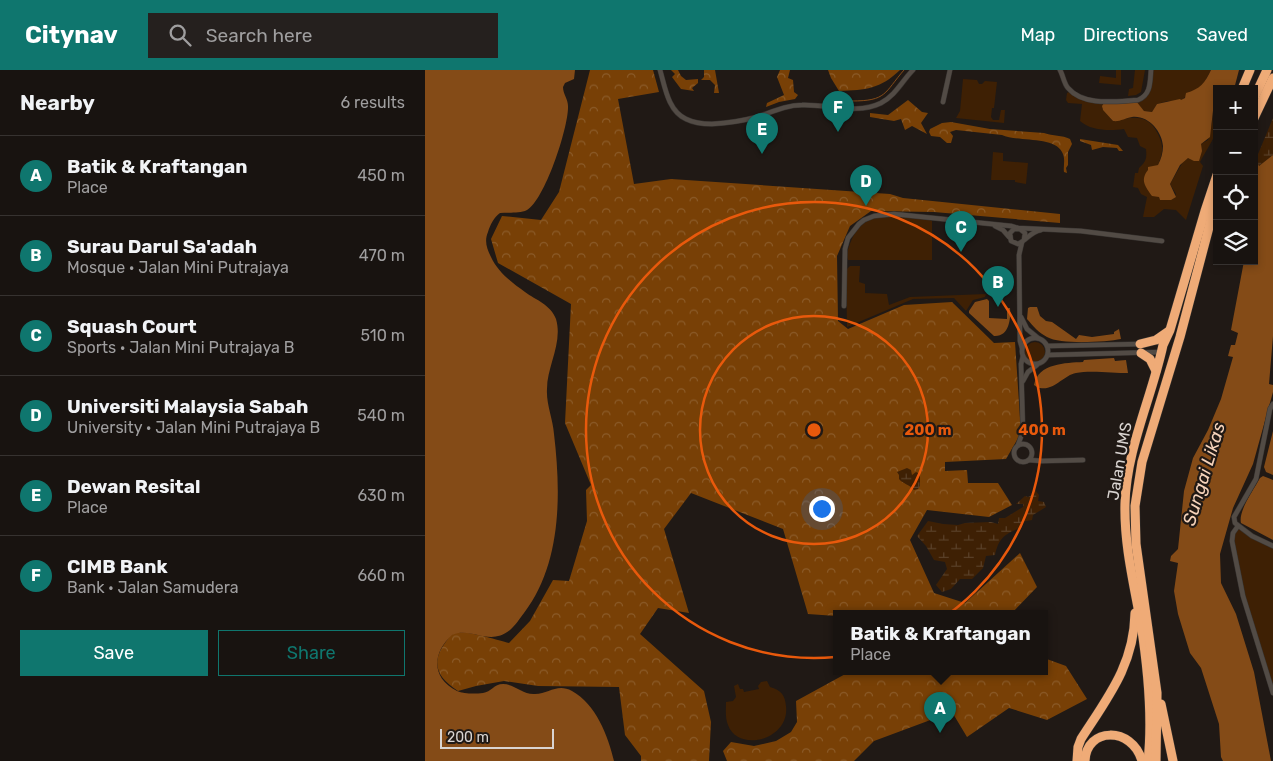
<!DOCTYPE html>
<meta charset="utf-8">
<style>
body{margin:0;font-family:Rubik,sans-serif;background:#25201e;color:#f1f3f6}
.controls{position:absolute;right:15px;top:15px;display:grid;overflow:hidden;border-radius:0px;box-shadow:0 2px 8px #0003}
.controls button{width:45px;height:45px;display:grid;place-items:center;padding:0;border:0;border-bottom:1px solid #363230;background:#181310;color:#f1f3f6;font:25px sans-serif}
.scale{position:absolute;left:15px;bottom:12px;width:114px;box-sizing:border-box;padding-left:5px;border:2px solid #d9d4d1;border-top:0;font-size:14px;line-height:18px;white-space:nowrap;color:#d9d4d1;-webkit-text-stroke:4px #201915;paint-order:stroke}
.you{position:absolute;left:396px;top:438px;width:18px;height:18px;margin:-12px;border:4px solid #fff;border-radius:50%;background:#1a73e8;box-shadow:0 0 0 8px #1a73e833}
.badge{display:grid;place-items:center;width:32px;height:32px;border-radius:50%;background:#0f766e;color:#fff;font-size:16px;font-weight:700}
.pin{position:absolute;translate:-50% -41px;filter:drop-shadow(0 1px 2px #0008)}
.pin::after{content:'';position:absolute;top:26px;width:18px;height:15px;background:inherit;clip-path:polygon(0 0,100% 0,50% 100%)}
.popup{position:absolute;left:408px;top:540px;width:215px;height:65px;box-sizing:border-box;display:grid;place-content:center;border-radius:0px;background:#181310;filter:drop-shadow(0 1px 4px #0005);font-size:16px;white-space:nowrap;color:#9f9e9f}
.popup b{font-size:19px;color:#f1f3f6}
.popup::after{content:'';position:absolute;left:50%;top:100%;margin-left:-10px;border:10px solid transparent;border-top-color:#181310}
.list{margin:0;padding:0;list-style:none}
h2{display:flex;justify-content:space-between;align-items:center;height:65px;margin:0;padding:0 20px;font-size:21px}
h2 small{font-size:16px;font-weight:400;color:#9f9e9f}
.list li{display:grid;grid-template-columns:32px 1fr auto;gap:15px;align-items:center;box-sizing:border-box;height:80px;padding:0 20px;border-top:1px solid #363230}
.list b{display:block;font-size:19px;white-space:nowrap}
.list p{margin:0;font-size:16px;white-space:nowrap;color:#9f9e9f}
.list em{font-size:16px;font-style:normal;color:#9f9e9f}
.actions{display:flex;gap:10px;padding:15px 20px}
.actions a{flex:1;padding:11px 0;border:1px solid #0f766e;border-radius:0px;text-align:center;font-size:18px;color:#0f766e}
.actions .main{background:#0f766e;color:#fff}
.icon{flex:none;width:28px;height:28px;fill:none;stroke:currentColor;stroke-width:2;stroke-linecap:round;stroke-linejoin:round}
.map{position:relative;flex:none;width:848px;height:691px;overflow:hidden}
header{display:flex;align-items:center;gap:30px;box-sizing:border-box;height:70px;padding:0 25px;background:#0f766e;color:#fff}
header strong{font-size:24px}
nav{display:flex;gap:28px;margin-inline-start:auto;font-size:18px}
.search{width:350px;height:45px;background:#25201e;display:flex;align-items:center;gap:12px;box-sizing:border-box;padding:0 18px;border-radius:0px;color:#9f9e9f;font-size:19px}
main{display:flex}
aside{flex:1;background:#181310}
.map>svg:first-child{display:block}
.green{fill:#3e2004}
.forest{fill:url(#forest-crowns)}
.wetland{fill:url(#wetland-marsh)}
.water{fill:#844b17}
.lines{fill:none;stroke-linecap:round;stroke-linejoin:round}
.stream{stroke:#844b17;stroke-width:1}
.street-casing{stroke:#373330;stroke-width:5.5}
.highway-casing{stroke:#373330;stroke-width:10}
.street{stroke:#524b45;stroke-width:4.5}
.highway{stroke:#efab77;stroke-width:9}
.ring{fill:none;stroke:#e8590c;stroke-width:2.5}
.labels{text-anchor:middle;stroke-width:4.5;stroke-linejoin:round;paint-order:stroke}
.street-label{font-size:16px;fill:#d9d4d1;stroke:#201915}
.water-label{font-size:18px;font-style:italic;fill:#f6d3ba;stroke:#201915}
.centre{fill:#e8590c;stroke:#201915;stroke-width:2.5}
.ring-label{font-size:15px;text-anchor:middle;font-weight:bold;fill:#e8590c;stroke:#201915;stroke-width:4.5;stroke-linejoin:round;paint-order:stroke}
</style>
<header>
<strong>Citynav</strong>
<div class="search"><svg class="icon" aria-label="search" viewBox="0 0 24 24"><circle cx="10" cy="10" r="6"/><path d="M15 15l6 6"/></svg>Search here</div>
<nav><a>Map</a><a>Directions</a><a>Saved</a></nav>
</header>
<main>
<aside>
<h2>Nearby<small>6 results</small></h2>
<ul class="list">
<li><span class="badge">A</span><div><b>Batik &amp; Kraftangan</b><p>Place</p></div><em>450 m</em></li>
<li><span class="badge">B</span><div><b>Surau Darul Sa'adah</b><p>Mosque · Jalan Mini Putrajaya</p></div><em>470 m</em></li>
<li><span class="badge">C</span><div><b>Squash Court</b><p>Sports · Jalan Mini Putrajaya B</p></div><em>510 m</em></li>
<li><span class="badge">D</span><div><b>Universiti Malaysia Sabah</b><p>University · Jalan Mini Putrajaya B</p></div><em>540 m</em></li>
<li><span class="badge">E</span><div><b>Dewan Resital</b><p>Place</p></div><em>630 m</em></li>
<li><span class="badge">F</span><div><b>CIMB Bank</b><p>Bank · Jalan Samudera</p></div><em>660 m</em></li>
</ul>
<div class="actions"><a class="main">Save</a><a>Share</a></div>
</aside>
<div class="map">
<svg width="848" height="691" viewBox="0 0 848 691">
<defs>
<pattern id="forest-crowns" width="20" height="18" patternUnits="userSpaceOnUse" patternTransform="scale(1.25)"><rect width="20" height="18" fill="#784006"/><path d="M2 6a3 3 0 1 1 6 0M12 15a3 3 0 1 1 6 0" fill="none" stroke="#8b5b29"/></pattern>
<pattern id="wetland-marsh" width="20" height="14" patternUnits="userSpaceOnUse" patternTransform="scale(1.25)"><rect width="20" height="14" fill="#3e2004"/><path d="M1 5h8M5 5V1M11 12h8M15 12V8" fill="none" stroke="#594028"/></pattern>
</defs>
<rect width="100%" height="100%" fill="#201915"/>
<g class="green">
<path d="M691,0H696V15L674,13L675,6L691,8Z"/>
<path d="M710,0H720L716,22L711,25L703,26L704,19L708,18Z"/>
<path d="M726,0H786L778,15L768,22H765L756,31H743L732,34L727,42L719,41L717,39L677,38L688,51C707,47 723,43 733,64C739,76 738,83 733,95L723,98L731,125L734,127L735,130L749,128L751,124L745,114L759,90L763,88H775L776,74L783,70L787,53L789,32L792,29C792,38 794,50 792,58C789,70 780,82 775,92L778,96L761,150L751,140L739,139L729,147H718L722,127L716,124L713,118L708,117L710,103H713L714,98C721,92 722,88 721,79L715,76L712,68L703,67L699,59C685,61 666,61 655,51L657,34L643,33L641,30L642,23L646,21L664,29H714L722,24Z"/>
<path d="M538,9L552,10L554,14H557L560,11L572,12L569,38H567L566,47L568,50H574L576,40H580L579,53L531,48L535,41Z"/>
<path d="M568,82L578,83V91L603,93L601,114L590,112V110H566Z"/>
<path d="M460,145L504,149L507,151V190H423L421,186C428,162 434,150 460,145Z"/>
<path d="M425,196H435L434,212L440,214V223L462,224L464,235L485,227L561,224L560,227L548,230L541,241L529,228L488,229L422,257L421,200Z"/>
<circle cx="610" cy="282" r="10"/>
<path d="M813,456L848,476V623L818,526L807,471Z"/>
<path d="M342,611L345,617C356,620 360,625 361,636C365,670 313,683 303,655C300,648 301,640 301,632L308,631L311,627L309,616L313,614L315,619H318L319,622L334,619L333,616L336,612Z"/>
</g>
<g class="forest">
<path d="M165,0H228L234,22L193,29L209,114L246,109L465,124L478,128L635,144V153L509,142L446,141L425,156L412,186L413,251L423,259L479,235L527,232L569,273L590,272L596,363L581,389L520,392V401L542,400L543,413H573L587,435L564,447L502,440L485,470L509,523L540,533L595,483L612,517L586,544H411V546L383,544L358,459L266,423L239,459L264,543L233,538L215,564L279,621L286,652L284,691H216V686L200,665L194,617L113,616L79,611L51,616L33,621C13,608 5,594 20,573C23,569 25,564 31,563C42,560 72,570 84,573L105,551L128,510L144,511L162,451L161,420L166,415L140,353L146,234L73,193L66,169L77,146L116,150L134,122Z"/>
<path d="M246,0H253L256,6L261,10L273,9V13L267,18L269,21L256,19L247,7L250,4Z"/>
<path d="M279,0H290L294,23H289L290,15L285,10H276L279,7Z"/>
<path d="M355,0H365L363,8L368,10L369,22L373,25L370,29L354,32L341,37L342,33L359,25L352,7Z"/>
<path d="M403,0H475C455,19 441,20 414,21L406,8Z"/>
<path d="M483,30L497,42L503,43L496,53L502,64L487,56L480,60L476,49L469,51L445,47V43L463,45Z"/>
<path d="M526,52L565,59L619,63C628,66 637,65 645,69L647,74L643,82V95L641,98L642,103L639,102C638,96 641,89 637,82C629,66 591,72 577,65L531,60L525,62L528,66L526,73H522L515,67L506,66L504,62L505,59L517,53Z"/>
<path d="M655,69L693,75L698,81H694L692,78L678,77L667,80L666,75L655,71Z"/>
<path d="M619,588L641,596L662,629L622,650L584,638L542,667L527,642L449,671L429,691H302L298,681L306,672L329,676L351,671L366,662L372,652L371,631L424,602H619Z"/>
</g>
<g class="wetland">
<path d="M848,48V85L834,96L831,89Z"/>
<path d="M482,398L486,400L487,405L491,402L495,404V416L493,419L489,420C484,414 478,414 474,409V405L472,402Z"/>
<path d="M610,420L614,425L613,431L619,432L621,437L608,445L607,450L596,452L597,457C580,464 574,467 570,485L561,486L558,498L547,509H535L526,519L517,522L511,515L522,499L520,492L509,490L501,476L492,466L503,451L518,454L533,455L540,453L566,452L573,454L574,448H580L598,437V434H591L600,426L603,427L609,424Z"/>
</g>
<g class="water">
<path d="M0,0H150L149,9L140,13L138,17C138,24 143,29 143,36C144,56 120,130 102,140C94,144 83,142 75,143C69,147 65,155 63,162C59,171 62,179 66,187C73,202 87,213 100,222C111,230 126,235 131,249C138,273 122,296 122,319C121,334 128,349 129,364C136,423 137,493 99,543C95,548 90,556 85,560C64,577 46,556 27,565C7,583 6,608 32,621C39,624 50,624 58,623C66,622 69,614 78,614C90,614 98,625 110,624C124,624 132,613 147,621C171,634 183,666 189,691H0Z"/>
<path d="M786,0H814L809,19H792V29L789,32L785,67L776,74L777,81L774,91H769L763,88L755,95L745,114L751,127L746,130H735L734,127L727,126C720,116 715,110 723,100V97L733,95C736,89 738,83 738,76C737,61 723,45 707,47C700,48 695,52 688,51L678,40L677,36L679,33L711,31L719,41L727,42L732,34L755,29L756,30L760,28L761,23C775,19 780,13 786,0Z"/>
<path d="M848,85V266L844,314L848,315V322L828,394L808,438L795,484L796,513L811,544L829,602L846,691H798L796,687L794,654L776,598L765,583L753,544L749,521L753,493L745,491L746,486L753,479L759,421L768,388L783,360L796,329L808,287L803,286L806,275H810L813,263L806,260L819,191H829V93L831,89L834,96Z"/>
<path d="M562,229L564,231V248L582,249V238H585C586,249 584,267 569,266L544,243V241L550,232Z"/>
<path d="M605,237H612L615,246L621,251L627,252L651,269L654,265L667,267L689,264V262L694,259L696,269C681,272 636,275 622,267C614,263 608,256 602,249L603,238Z"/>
<path d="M689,288L690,291L701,290L703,303C689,303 664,300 651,303C639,305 629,321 615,318C613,318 611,316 609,315C613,293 641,293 658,292L659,290Z"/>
<path d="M848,361V405L841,402L839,397Z"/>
<path d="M838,406L848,410V470L816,453C813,441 829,419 835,408Z"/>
</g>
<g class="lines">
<path class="stream" d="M427,31C462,31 459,23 479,0"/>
<g class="street-casing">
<g id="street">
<path d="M235,0C240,17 243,41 261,49C269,53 278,54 287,54C303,53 317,51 332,47C347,42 361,35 377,35C402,34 432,45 456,33C471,25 477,11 488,0"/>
<path d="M635,0C638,5 639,14 643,18C659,37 692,31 713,30C726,25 725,12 726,0"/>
<path d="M518,32L525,0"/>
<path d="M570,156L578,160L584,167"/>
<path d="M599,170L600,163L595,159H589L585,163L586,171L593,174C602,170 605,162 616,160"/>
<path d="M597,172L594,185L595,271L597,278"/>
<path d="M419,236L420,179L423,168L434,154L439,150L449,146L469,144L586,156L593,158L656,161L737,171"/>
<path d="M596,247L602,259L613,268"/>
<circle cx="610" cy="281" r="13"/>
<path d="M622,276L715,274"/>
<path d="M623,285L737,282"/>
<path d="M598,311L603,302L612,295"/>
<path d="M848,334L845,339L831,409L809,447L810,453L827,466L848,476"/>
<circle cx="598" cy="383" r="9"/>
<path d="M593,375L598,361L596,294L598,286"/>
<path d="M604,390L617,391L658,390"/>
<path d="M813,456L808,463L807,471L818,526L848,623"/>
</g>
</g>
<g class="highway-casing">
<g id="highway">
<path d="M817,19L825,0"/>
<path d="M829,28L842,0"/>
<path d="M829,48L848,8"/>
<path d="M715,274L731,270L744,261"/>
<path d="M716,283L725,289L731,301"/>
<path d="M736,634L748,691"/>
<path d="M652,691L653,677L656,669C683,627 709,595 710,543"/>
<path d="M660,691C661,657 707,656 717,691"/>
<path d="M723,691C728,646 723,599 716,554C709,514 699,475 700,434C701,380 727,327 738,275L745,260L780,141L792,105"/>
<path d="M731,691L732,623L711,474L710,436L717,392L755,267L792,127"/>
</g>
</g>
<use href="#street" class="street"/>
<use href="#highway" class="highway"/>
</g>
<g class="ring">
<circle cx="389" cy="360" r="114"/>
<circle cx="389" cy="360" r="228"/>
</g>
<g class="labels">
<g class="street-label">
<text transform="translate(694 391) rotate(-80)" y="6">Jalan UMS</text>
</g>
<g class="water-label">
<text transform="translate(779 404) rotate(-73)" y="6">Sungai Likas</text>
</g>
</g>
<circle cx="389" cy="360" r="8" class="centre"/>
<g class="ring-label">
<text x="503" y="365">200 m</text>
<text x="617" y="365">400 m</text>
</g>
</svg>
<div class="controls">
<button>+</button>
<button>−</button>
<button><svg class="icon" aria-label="locate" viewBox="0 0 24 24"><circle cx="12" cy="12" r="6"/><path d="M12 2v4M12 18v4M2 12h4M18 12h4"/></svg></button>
<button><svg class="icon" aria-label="layers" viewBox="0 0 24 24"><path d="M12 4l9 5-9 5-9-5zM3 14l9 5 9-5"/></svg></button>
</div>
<div class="scale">200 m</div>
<div class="you"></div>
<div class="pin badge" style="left:515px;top:663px">A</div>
<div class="popup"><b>Batik &amp; Kraftangan</b>Place</div>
<div class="pin badge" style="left:573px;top:237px">B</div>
<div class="pin badge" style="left:536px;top:182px">C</div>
<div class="pin badge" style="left:441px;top:136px">D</div>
<div class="pin badge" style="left:337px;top:84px">E</div>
<div class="pin badge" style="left:413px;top:62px">F</div>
</div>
</main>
